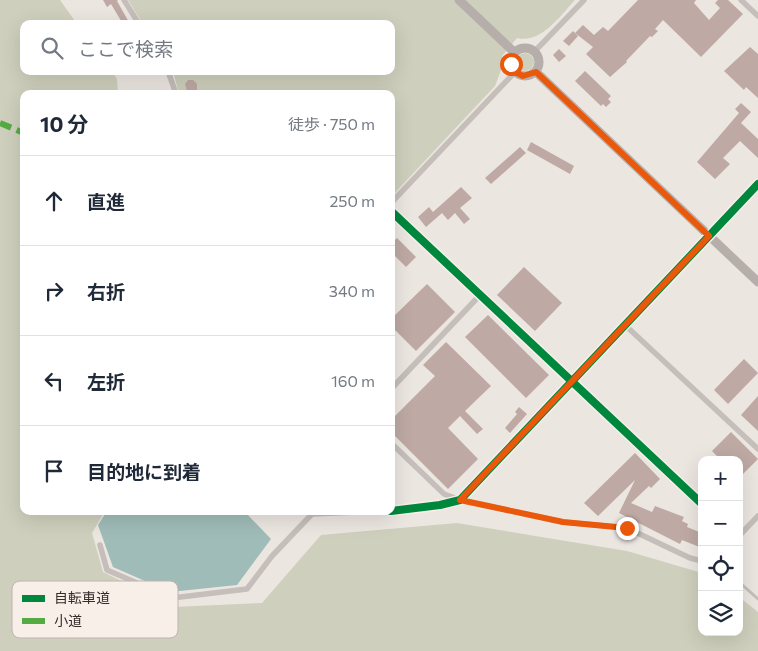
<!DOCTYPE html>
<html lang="ja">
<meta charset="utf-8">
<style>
body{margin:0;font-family:Commissioner,"Noto Sans JP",sans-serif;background:#f6f6f7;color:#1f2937}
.controls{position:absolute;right:15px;bottom:15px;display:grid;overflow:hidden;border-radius:10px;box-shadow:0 5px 20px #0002}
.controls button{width:45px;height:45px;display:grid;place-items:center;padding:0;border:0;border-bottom:1px solid #e0e1e3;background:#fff;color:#1f2937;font:25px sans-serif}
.stop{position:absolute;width:15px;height:15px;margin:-11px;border:4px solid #ea580c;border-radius:50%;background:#fff}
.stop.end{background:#ea580c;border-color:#fff;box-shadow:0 1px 5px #0008}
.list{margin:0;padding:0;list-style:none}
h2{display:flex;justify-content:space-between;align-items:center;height:65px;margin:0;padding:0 20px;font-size:21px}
h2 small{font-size:16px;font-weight:400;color:#747a83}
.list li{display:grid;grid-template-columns:32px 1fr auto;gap:15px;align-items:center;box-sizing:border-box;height:90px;padding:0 20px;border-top:1px solid #e0e1e3}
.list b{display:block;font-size:19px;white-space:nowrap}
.list em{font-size:16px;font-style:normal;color:#747a83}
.icon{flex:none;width:28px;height:28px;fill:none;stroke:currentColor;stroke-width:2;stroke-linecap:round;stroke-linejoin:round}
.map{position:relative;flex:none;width:758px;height:651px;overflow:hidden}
.search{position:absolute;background:#fff;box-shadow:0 5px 20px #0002;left:20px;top:20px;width:375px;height:55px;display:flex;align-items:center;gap:12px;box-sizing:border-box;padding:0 18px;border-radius:10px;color:#747a83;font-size:19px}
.panel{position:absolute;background:#fff;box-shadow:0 5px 20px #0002;left:20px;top:90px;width:375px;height:425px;border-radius:10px}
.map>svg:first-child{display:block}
.green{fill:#cecfbc}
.water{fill:#a0bcb8}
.building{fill:#bea9a4}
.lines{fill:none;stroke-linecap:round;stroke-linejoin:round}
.lane{stroke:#c5beba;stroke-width:3}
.street{stroke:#c5beba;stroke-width:5.5}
.secondary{stroke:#b6aeab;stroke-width:9}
.quiet{stroke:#54ab44;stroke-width:6;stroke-dasharray:12 6;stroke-linecap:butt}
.cycleway-casing{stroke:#f8efe9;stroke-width:11}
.cycleway{stroke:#00873e;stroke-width:8}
.route{stroke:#ea580c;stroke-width:6}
.key{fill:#f8efe9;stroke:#beb4af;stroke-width:1}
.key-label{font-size:14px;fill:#352b29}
</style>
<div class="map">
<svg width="758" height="651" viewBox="0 0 758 651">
<rect width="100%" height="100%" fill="#ece6e1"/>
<g class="green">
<path d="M0,0H60L77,24H24V71H112L117,79L118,94H24V511H105L92,533L103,572L174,607L262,603L321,535L457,523L627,551L702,573V632H739V597L758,612V651H0Z"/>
<path d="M128,0H575C560,16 541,44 517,38L502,56L503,65L495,86L391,197V94H179L173,71H391V24H143Z"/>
<circle cx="525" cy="62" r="9"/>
</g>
<path class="water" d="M107,511H244L271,539L237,585L170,592L113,567L98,525Z"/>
<g class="building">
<path d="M103,0H118L117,1L130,24H123L111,4L107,7Z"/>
<path d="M638,0H696L694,3L709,20L720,8L715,3L718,0H728L743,14L701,57L663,20L655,29L658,31L652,37L650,36L626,61L627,62L610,77L586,54L593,47L575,33L583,25L594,35L603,27L608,31Z"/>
<path d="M573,31L578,36L569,46L563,41Z"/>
<path d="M750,47L758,54V98L746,87L744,90L724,71Z"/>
<path d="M559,49L566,56L559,62L553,55Z"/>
<path d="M585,71L611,96L608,99L611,102L606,107L603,104L601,106L575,81Z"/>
<path d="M188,80H193L197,84V94L187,91L185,84Z"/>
<path d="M741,103L751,112L741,123L758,139V158L740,141L723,158L730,164L715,179L697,162L739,113L735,109Z"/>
<path d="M531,142L574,166L570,174L527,150Z"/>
<path d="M520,147L526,153L491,184L485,178Z"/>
<path d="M461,187L472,198L460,208L470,219L464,224L455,213L448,220L442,213L426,227L418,217L429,207L433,212Z"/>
<path d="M397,238L416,257L406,267L391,252V244Z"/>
<path d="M524,267L562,303L535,331L497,295Z"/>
<path d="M427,284L455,312L416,351L391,326V319Z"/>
<path d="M488,315L549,375L526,398L465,337Z"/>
<path d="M446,342L491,386L465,411L483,429L477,434L460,416L448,428L478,459L448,489L391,432V420L435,376L423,365Z"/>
<path d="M744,359L758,373L728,404L714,390Z"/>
<path d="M758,396V431L741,415Z"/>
<path d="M519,407L527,414L510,433L505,428L517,414L515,412Z"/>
<path d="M731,432L758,459L739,478V460H721L712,451Z"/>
<path d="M635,453L660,479L651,488L649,486L631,503L652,512L655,506L684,517L682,521L688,524L687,527L702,533V548L682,540L680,544L619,513L635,480L598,516L584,503Z"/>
</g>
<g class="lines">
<path class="lane" d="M739,582L758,599"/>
<g class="street">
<path d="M124,0L139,24"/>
<path d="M741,0L758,16"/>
<path d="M535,51L584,0"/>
<path d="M168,71L176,94"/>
<path d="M391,203L515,72"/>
<path d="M391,211L702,504"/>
<path d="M625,325L758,449"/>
<path d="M391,389L481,294"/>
<path d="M391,443L444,494L460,500L563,522L627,528L690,558L702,561"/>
<path d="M391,511L440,505L460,500L758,184"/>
<path d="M739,536L758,516"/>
<path d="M100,545L107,570L172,598L247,589L272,556L312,514L380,511"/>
</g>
<g class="secondary">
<path d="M459,0L514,52"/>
<circle cx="525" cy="62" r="14"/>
<path d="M536,72L758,282"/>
</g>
<path class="quiet" d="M0,123L24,133"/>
<g class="cycleway-casing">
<g id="cycleway">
<path d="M391,211L702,504"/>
<path d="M391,511L440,505L460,500L758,184"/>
</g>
</g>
<use href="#cycleway" class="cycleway"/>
</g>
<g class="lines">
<path class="route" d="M511,64L515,72L523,76L536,72L709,236L460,500L563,522L627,528"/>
</g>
<rect x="12" y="581" width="166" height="57" rx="8" class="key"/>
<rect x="22" y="595" width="23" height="7" fill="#00873e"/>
<rect x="22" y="618" width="23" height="6" fill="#54ab44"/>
<g class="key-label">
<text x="54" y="603">自転車道</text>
<text x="54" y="626">小道</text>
</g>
</svg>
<div class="controls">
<button>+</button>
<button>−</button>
<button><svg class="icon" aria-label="locate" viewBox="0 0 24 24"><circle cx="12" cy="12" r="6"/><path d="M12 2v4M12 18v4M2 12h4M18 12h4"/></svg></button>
<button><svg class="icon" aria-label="layers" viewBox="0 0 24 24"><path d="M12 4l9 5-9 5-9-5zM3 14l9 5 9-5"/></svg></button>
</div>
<div class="stop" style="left:511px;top:64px"></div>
<div class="stop end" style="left:627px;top:528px"></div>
<div class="search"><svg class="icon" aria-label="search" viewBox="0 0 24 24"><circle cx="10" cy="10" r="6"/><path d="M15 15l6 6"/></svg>ここで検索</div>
<section class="panel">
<h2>10 分<small>徒歩 · 750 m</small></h2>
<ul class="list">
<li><svg class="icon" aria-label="ahead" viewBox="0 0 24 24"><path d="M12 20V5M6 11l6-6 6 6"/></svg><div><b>直進</b></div><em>250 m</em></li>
<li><svg class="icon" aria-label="right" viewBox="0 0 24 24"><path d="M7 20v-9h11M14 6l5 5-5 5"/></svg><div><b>右折</b></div><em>340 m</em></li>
<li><svg class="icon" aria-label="left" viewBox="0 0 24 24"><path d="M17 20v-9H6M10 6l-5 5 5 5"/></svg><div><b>左折</b></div><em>160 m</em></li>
<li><svg class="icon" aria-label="arrive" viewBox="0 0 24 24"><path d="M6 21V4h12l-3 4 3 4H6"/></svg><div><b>目的地に到着</b></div></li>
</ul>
</section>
</div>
